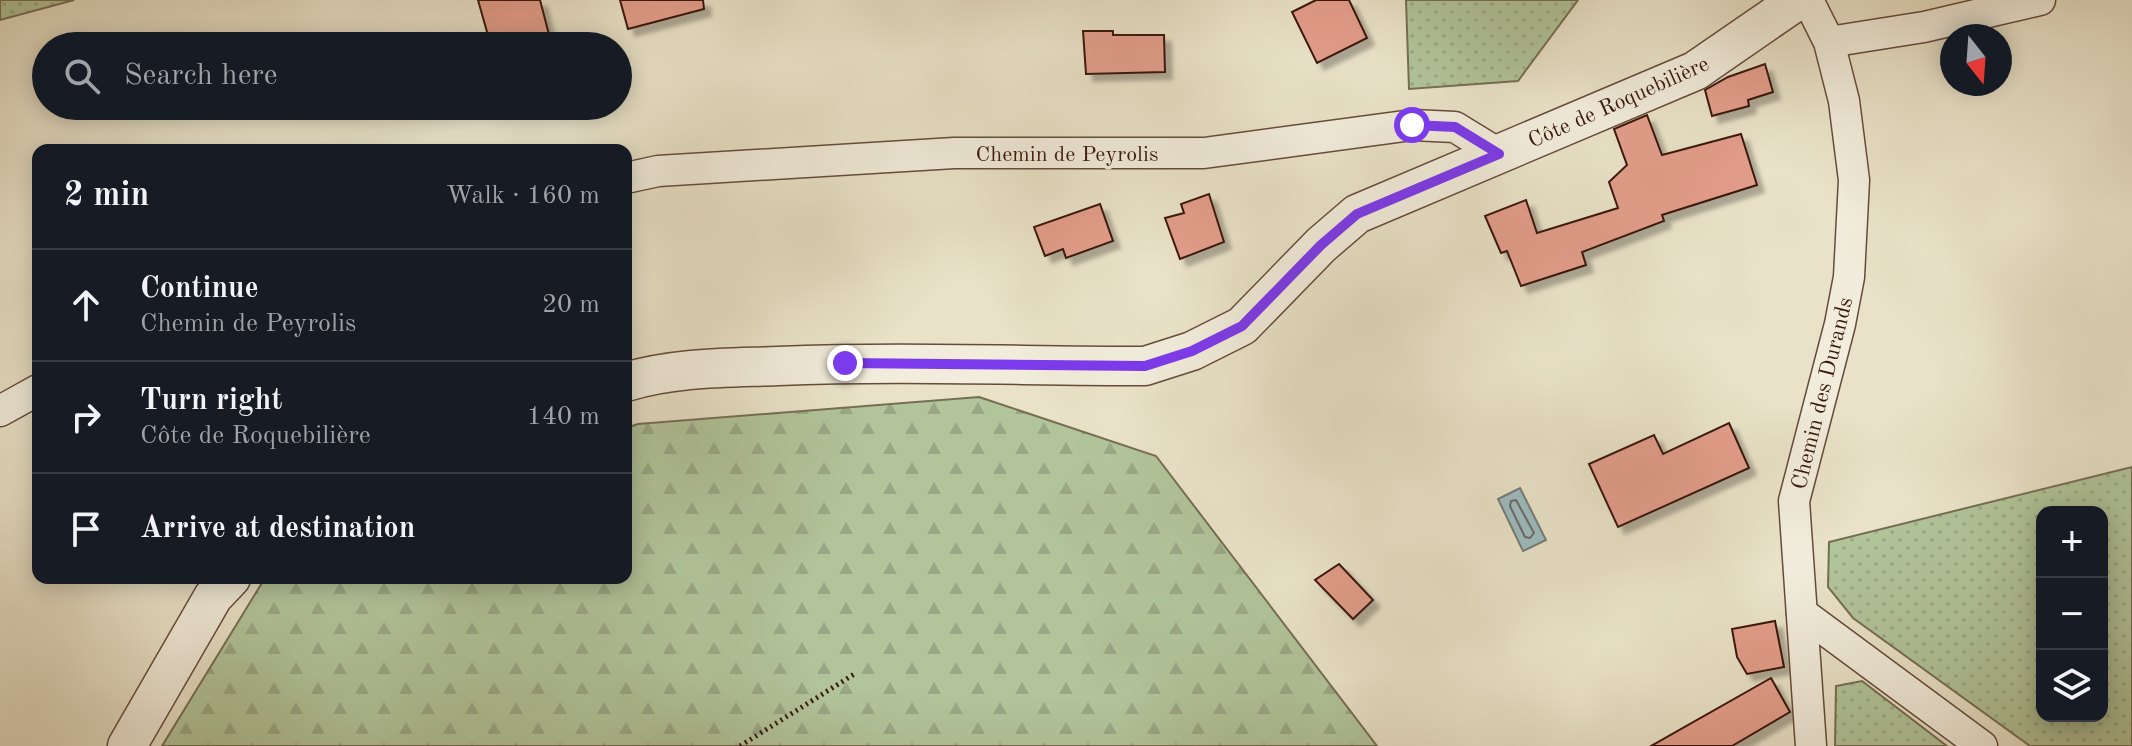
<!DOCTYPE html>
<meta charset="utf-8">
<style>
body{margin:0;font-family:"Old Standard TT",serif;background:#242831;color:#f1f3f6}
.controls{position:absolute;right:24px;bottom:24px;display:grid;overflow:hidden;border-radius:16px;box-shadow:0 4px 20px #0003}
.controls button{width:72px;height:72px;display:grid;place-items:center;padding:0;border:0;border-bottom:2px solid #363941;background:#171b24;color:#f1f3f6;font:40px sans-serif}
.compass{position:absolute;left:1940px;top:24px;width:72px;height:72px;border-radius:50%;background:#171b24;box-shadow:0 4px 20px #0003;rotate:163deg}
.stop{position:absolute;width:24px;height:24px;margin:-18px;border:6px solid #7c3aed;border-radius:50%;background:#fff}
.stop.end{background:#7c3aed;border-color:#fff;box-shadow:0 2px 8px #0008}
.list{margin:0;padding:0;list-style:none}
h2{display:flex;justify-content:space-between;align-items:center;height:104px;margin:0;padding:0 32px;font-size:34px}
h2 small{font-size:26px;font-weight:400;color:#9ea1a6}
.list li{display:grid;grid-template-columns:52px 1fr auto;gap:24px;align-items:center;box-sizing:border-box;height:112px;padding:0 32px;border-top:2px solid #363941}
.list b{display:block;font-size:30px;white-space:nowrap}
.list p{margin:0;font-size:26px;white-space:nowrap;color:#9ea1a6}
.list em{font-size:26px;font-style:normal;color:#9ea1a6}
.icon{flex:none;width:44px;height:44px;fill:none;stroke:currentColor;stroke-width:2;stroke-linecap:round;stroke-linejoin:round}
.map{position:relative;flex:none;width:2132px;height:746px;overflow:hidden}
.search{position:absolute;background:#171b24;box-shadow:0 4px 20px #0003;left:32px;top:32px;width:600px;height:88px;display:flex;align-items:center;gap:20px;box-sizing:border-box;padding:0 28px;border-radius:44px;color:#9ea1a6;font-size:30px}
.panel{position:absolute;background:#171b24;box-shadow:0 4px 20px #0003;left:32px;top:144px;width:600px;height:440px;border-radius:16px}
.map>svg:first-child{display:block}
.grass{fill:url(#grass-dots);stroke:#766e53;stroke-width:2;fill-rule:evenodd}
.forest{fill:url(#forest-firs);stroke:#766e53;stroke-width:2}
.water{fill:#9cbcc0;stroke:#757b78;stroke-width:2}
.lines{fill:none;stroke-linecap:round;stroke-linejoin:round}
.shore{stroke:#6b6a66;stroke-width:2}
.building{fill:#e29d8a;stroke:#3a190c;stroke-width:2;filter:url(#shadow)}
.minor-casing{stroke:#664b3b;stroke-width:33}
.tertiary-casing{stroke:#664b3b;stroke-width:41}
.path{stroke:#3a190c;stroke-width:5;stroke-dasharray:2 4;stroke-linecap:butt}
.minor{stroke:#f1ecdb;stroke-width:30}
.tertiary{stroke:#f1ecdb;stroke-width:38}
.route{stroke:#7c3aed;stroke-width:10}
.labels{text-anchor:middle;stroke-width:7;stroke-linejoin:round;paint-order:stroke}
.street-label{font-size:22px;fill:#3a190c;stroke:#f1ecdb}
</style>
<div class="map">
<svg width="2132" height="746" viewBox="0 0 2132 746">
<defs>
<pattern id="grass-dots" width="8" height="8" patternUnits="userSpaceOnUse" patternTransform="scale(2)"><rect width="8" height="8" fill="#b1c49a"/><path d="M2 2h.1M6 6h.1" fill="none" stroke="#99a884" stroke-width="1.8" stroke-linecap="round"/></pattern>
<pattern id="forest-firs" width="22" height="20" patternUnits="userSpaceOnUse" patternTransform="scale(2)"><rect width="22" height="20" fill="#b1c49a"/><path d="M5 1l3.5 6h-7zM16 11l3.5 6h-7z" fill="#99a884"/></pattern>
<filter id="shadow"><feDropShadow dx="7" dy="7" stdDeviation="2" flood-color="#0004"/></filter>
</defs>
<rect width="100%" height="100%" fill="#e9e2c8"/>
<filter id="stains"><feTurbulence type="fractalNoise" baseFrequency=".0025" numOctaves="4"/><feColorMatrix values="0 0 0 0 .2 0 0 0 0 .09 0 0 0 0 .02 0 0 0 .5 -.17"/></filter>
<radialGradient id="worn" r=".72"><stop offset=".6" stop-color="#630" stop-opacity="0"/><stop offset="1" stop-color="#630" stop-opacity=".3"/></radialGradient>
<g class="grass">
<path d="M0,0H74L0,20Z"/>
<path d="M1406,0H1578L1518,81L1409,89Z"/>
<path d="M2132,467V746H2030L1853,618L1828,587L1829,542ZM2042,512H2102V716H2042Z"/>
<path d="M1862,681L1947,746H1835L1836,686Z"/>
</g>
<path class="forest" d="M979,397L1156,456L1377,746H162L265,578H626V428L638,424Z"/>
<path class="water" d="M1520,488L1546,540L1523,551L1498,499Z"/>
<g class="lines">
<path class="shore" d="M1516,500L1534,533L1530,538L1525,537L1510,506L1511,501Z"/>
</g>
<g class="building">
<path d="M478,0H540L552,46H491Z"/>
<path d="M620,0H703L704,9L628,29Z"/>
<path d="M1316,0H1349L1367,38L1317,63L1292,12Z"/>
<path d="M1083,31H1113V35H1164L1165,72L1086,74Z"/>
<path d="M1765,64L1773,92L1748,100L1749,106L1712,116L1705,90L1728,77Z"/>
<path d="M1647,115L1662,155L1741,134L1757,185L1662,215L1664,221L1582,252L1586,265L1521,286L1507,251L1501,253L1485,216L1526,200L1537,233L1618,208L1609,182L1627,165L1614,129Z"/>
<path d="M1209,194L1224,242L1180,259L1165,218L1184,213L1181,204Z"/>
<path d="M1100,204L1113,241L1066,258L1063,249L1045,256L1034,227Z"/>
<path d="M1729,423L1749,468L1618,527L1589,464L1654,435L1663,454Z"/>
<path d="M1339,564L1373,600L1353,619L1315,580Z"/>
<path d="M1775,621L1784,667L1747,674L1737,657L1732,629Z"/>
<path d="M1771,678L1790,712L1732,746H1651Z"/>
</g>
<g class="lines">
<g class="minor-casing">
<g id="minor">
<path d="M1808,0L1829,42L1844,101L1854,180L1849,277L1840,324L1794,501L1811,746"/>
<path d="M1829,42L1924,27L2040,0"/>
<path d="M626,178L658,171L954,153H1204L1412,125L1455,127L1499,154"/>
<path d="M0,411L38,390"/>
<path d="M1802,613L1982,746"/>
</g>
</g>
<g class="tertiary-casing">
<g id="tertiary">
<path d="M626,382C675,367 727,368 778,366C900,361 1023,366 1145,366L1192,351L1242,326L1321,245L1357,214L1695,71L1798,0"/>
<path d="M127,746L213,597L231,578"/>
</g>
</g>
<path class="path" d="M740,746L856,673"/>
<use href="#minor" class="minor"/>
<use href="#tertiary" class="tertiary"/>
</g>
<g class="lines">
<path class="route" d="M845,363L1145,366L1192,351L1242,326L1321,245L1357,214L1499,154L1455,127L1412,125"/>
</g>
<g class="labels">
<g class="street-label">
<text transform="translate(1618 101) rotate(-24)" y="8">Côte de Roquebilière</text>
<text x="1067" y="161">Chemin de Peyrolis</text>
<text transform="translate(1821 393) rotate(-76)" y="8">Chemin des Durands</text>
</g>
</g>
<rect width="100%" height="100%" filter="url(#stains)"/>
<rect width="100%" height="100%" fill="url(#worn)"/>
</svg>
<div class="controls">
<button>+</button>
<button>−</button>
<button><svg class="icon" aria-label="layers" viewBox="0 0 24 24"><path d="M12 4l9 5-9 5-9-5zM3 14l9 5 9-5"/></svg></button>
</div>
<svg class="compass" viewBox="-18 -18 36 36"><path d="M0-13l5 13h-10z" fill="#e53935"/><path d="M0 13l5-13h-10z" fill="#9ea1a6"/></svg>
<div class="stop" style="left:1412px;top:125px"></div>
<div class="stop end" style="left:845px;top:363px"></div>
<div class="search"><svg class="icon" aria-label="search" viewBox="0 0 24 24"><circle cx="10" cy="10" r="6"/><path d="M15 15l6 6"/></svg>Search here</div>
<section class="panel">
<h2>2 min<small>Walk · 160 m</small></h2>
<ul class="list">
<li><svg class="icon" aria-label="ahead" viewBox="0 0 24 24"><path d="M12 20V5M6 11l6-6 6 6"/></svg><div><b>Continue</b><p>Chemin de Peyrolis</p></div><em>20 m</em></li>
<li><svg class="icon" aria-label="right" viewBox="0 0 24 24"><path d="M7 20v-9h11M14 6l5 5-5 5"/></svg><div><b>Turn right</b><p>Côte de Roquebilière</p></div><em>140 m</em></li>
<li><svg class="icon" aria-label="arrive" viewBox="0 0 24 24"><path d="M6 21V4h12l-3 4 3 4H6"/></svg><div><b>Arrive at destination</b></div></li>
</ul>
</section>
</div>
